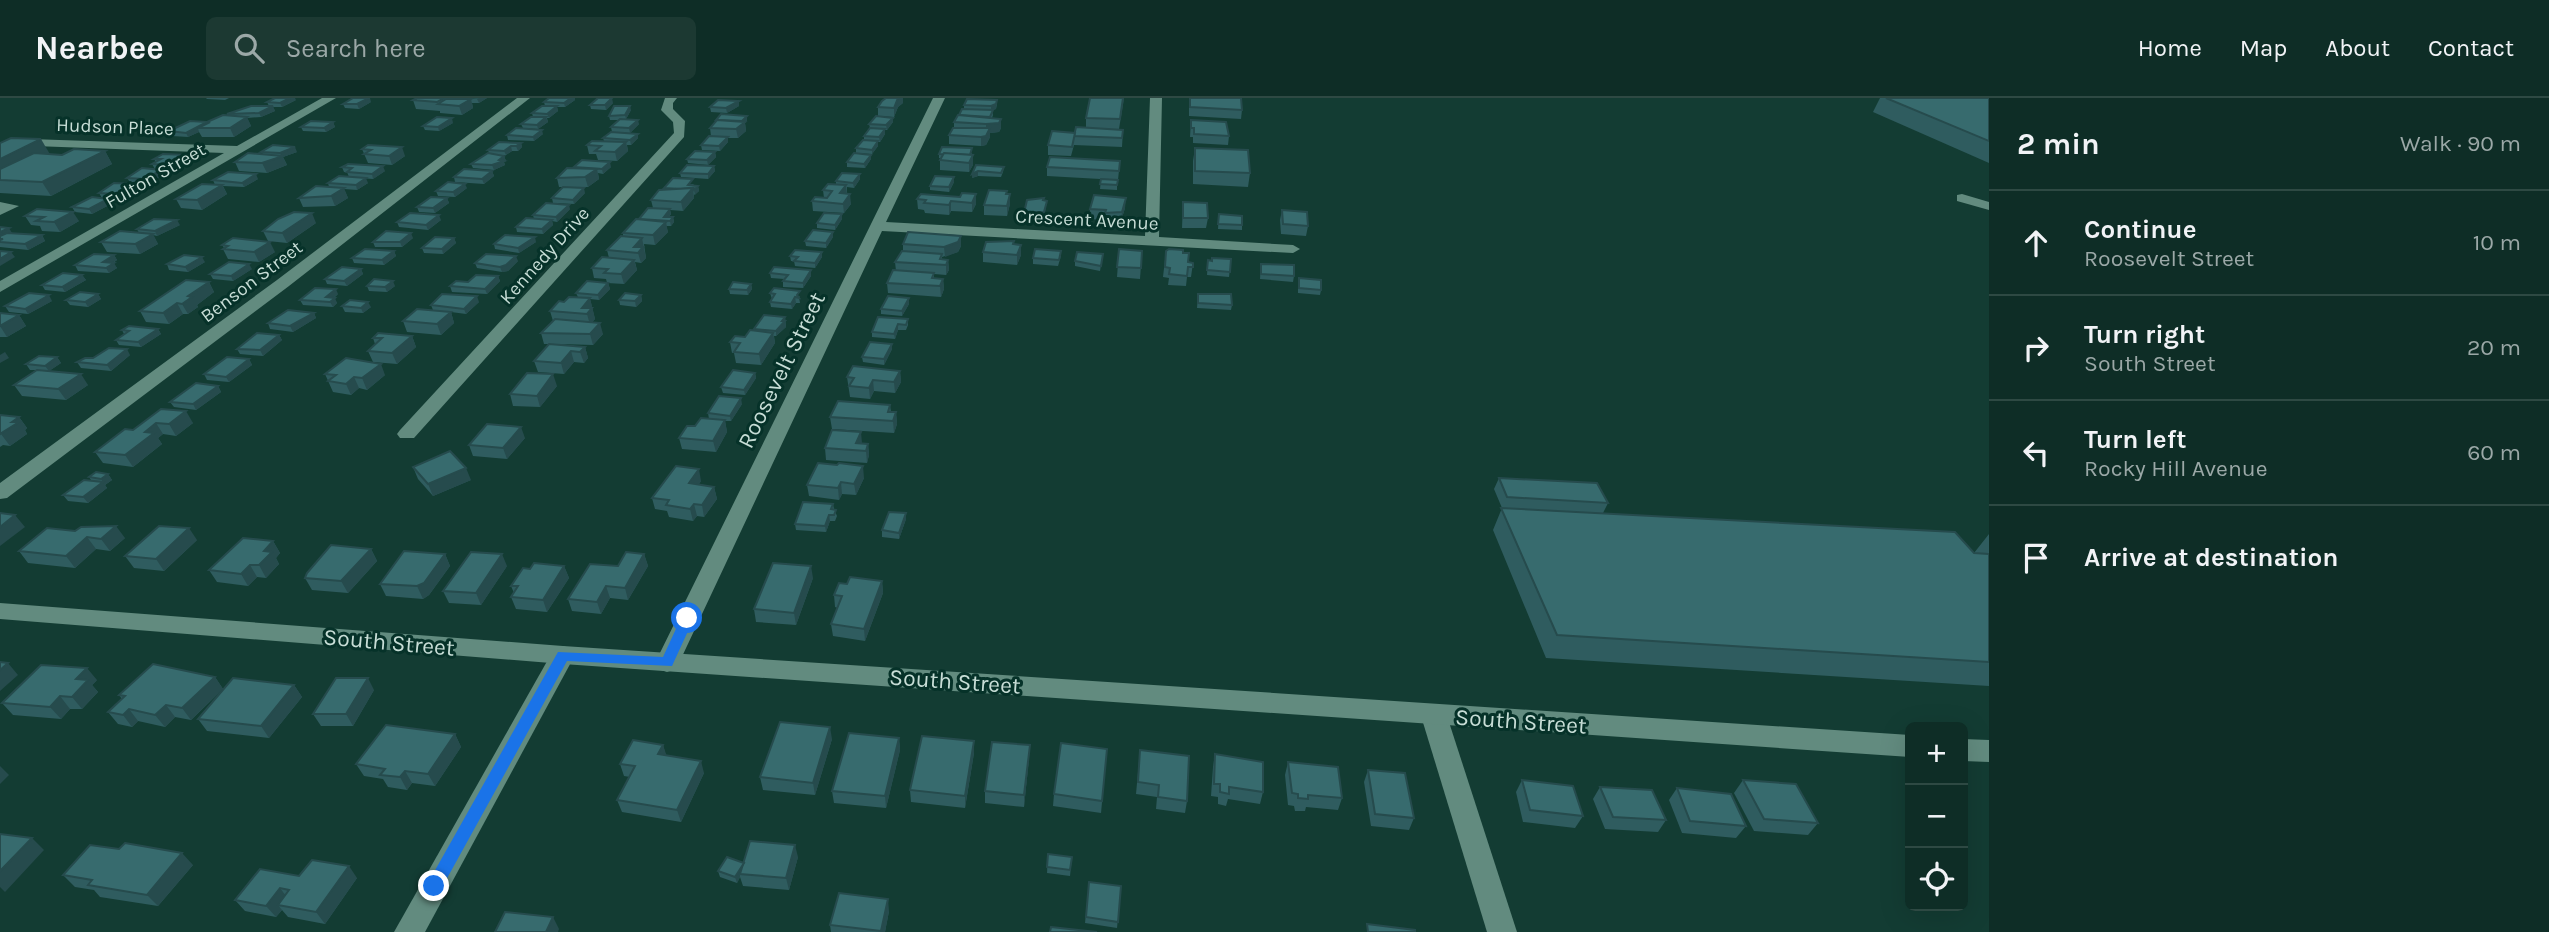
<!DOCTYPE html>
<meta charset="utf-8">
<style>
body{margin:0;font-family:Karla,sans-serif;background:#1c3932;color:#f1f3f6}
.controls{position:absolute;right:21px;bottom:21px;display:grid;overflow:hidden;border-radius:10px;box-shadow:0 7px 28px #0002}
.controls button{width:63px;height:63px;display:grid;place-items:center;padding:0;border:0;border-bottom:2px solid #2e4943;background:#0e2d26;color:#f1f3f6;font:35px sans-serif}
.stop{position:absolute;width:21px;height:21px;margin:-16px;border:5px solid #1a73e8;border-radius:50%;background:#fff}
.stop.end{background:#1a73e8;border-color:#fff;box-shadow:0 2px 7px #0008}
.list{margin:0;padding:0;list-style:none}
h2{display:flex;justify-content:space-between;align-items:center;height:91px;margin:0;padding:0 28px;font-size:30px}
h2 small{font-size:23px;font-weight:400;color:#9ba8a7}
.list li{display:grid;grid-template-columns:46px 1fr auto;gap:21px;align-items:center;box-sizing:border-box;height:105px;padding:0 28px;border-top:2px solid #2e4943}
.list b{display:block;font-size:26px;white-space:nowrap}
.list p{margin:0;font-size:23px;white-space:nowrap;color:#9ba8a7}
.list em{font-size:23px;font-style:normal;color:#9ba8a7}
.icon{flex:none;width:38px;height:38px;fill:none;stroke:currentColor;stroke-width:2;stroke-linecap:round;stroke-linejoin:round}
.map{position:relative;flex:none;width:1989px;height:834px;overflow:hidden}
header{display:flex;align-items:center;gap:42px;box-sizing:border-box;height:98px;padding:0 35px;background:#0e2d26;border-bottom:2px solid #2e4943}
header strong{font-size:33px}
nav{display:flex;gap:38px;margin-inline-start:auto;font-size:24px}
.search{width:490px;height:63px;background:#1c3932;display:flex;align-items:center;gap:18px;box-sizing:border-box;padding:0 24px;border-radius:10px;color:#9ba8a7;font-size:26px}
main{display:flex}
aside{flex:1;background:#0e2d26}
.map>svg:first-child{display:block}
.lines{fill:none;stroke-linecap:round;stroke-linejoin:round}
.lane{fill:#628b7f;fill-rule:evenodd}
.street{fill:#628b7f;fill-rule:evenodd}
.secondary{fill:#628b7f;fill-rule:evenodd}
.wall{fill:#2f5c5f}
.shaded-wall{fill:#264b4d}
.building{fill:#376b6e;stroke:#264b4d;stroke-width:2}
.route{fill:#1a73e8}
.labels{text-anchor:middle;stroke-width:6;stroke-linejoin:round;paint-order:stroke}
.far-street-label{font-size:19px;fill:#c7ddd6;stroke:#063229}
.street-label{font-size:23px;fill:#c7ddd6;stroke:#063229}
</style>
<header>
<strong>Nearbee</strong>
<div class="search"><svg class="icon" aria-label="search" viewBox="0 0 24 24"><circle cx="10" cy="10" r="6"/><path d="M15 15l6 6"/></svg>Search here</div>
<nav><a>Home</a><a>Map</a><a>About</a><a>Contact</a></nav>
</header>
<main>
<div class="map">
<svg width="1989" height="834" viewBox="0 0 1989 834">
<rect width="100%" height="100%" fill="#133c33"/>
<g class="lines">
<path class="lane" d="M0,104L19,108L0,117Z"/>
<g class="street">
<path d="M322,0H336L0,194V183L224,55L34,48L30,47V41L237,48Z"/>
<path d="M517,0H530L289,188L7,400L0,401V385L277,182Z"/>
<path d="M665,0H677L673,5V11L685,23L684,39L414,340H400L397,336L400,332L674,35L673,24L661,12Z"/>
<path d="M933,0H945L886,124L1145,138L1150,0H1162L1159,139L1293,147L1300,151L1293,155L882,133L679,565L676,571L667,574L658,571L655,565Z"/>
<path d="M1962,96L1989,104V112L1957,103V97Z"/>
<path d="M563,548L572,551L575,557L425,834H394L554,551Z"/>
<path d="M1434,608L1443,611L1447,618L1517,834H1487L1421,618L1425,611Z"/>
</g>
<g class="secondary">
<path d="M0,505L563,548L1910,637V659L563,566L0,521Z"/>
<path d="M1963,641L1989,642V664L1963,663Z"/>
</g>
</g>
<g class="wall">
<path d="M206,0H229L225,2L207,1Z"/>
<path d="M417,0H447V1L487,0L479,5H472L473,10L462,17L440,15V13L416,11L413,2Z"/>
<path d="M1124,0L1119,31L1123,32L1122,49L1074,47L1071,58L1048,57V47L1086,30V20Z"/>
<path d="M1189,0L1242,12L1241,21L1189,18Z"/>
<path d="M1880,0H1989V65L1873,14Z"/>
<path d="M296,2L282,9H273L275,13L261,19L247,20L251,28L234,39H202L199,34L188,39L172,38L169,33L208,25L207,24L228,18L227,16L269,8L267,4Z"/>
<path d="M575,2L565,9H557L558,13L549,20H547L548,24L538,31L523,30L521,26L533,19L532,15L545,8L544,4Z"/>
<path d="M371,4L359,11L345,10L343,6Z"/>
<path d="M613,5L606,12L591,11L590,7Z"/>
<path d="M903,5L898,9L894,19L878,18V9Z"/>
<path d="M997,6L996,11L992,12L993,17L992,20L1001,30L999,34L990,35V39L986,47L981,48L949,46V37L954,30V24L964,11V7Z"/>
<path d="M739,8L727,15L711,14L710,9Z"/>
<path d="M631,12L626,21L639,26L630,35L612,34L611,29L619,22H610L609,18Z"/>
<path d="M716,22H747L745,25L746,33L738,40H728V44L720,53L702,52L701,47L711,38L710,30L716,23Z"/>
<path d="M1191,22L1229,38L1228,47L1193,45V39H1190Z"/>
<path d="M333,24L335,29L326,34L303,33L301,29Z"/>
<path d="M893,24L887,32H885V36L880,44H878V48L872,56L856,55V50L864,42V38L870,30L869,26Z"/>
<path d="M453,25L439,33L425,32L423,28Z"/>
<path d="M543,36L534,43L508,42L507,37Z"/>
<path d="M638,36V40L631,47H627L628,53L617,63L598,62L596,56H589L587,47L604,43L603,40Z"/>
<path d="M0,45L50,56L62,57L105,53L112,66L51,98L0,95Z"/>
<path d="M521,45L522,49L518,53H512L506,57H498L504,58L506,63L504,64L505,67L494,72L473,70L471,66L489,55L488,52Z"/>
<path d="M368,47L405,58L392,67L368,65L362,51Z"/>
<path d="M1195,50L1250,75L1248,89L1193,86V63Z"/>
<path d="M261,54H297L283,59L287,67L267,75L239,73L235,64L263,56Z"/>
<path d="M715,54L716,59L708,67L688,65L687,61Z"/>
<path d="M972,55L971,57L973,67L969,74L940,72V62L941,60H939V56Z"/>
<path d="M154,61L190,62L172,72L155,71L152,66L156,64Z"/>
<path d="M871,61L865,70L847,69V64Z"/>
<path d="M1120,63L1118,82L1047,78V69Z"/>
<path d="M976,67L1004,69L1003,74L1001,79L978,78L972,80Z"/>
<path d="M714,68L715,73L708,81L681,79L680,75Z"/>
<path d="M342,69L385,73L373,81L349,79L347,74H344Z"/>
<path d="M611,69L603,76L598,75L599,81L588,89H559L557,80L567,70Z"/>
<path d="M492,73L494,78L484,86L455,84L454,79Z"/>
<path d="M165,76L146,86L130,84L127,80Z"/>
<path d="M860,76V81L854,90L847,89V96L851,106L844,115L813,113L812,103L824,100L823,92L836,86V83Z"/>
<path d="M258,81L244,89L223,88L227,96L202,112L181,110L176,101L215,87L213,82Z"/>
<path d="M1101,81L1117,87V92L1100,91Z"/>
<path d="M954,84L949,94L930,92V88Z"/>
<path d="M328,85H368L357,92L344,91L348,100L335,108L303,109L299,100L329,89Z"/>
<path d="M694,86L693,87L698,88L699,93L694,97V100L683,113L670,112L671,116L669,119H673L674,124L671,128H666L668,134L655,147L644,146L646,160L641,165L635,164L637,172L624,186L607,185L606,181L594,180L592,170L609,160L607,152L623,138V135L653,110L651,102L665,92L664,90Z"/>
<path d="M467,90L455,99L438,98L436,93Z"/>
<path d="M137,91L117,101L102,100L99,95Z"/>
<path d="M1007,93V96H1010V106L1007,118L984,117V107Z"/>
<path d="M585,95L574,106L553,105L552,100Z"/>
<path d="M921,96L976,106L972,114L951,113L949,117L925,115L924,112L918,111L917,101Z"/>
<path d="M447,100L449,105L435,115L419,114L417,109Z"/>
<path d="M108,101L111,106L92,116L75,114L72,109Z"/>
<path d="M1043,102L1047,103L1044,119L1023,120L1024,115Z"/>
<path d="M1183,104L1208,120L1206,130H1182Z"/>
<path d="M1125,110L1121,123L1104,124V122L1089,121L1090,111Z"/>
<path d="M37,111L79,123L60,134L42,133L40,128L31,127L25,118Z"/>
<path d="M570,111L557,124L552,123L553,127L543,136L517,134L516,129L534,121L533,117Z"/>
<path d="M1282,112L1308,128L1306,138L1281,136L1280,122Z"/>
<path d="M1219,116L1242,127V132L1218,131Z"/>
<path d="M842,121L835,132L817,130V125Z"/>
<path d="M441,122L428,132L399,129L397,124Z"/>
<path d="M316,125L287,145L268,143L263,133Z"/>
<path d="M180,127L157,138L153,137L158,146L140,156L107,154L101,144L139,135L137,131Z"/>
<path d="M0,129L12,135L42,137L45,143L28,152L0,149Z"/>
<path d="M961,138V148L958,154L942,159V161L948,162L949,172L946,177L934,176V180L943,181L944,191L941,199L888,195L887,185L896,173L895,164L903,153V146Z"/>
<path d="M833,139L826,150L806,148L805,143Z"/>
<path d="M413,140L402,149H375L373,144Z"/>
<path d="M454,140L456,145L443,156L424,155L422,150Z"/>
<path d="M536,144L519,155L495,151L494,146Z"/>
<path d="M1013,146L1021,157L1017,167L983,164V154Z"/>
<path d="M222,147L275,154L259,164L228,161L223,151L224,150Z"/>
<path d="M1119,151L1142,153L1140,181L1117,179Z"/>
<path d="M394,153L396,158L384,167L354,165L352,160Z"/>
<path d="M1166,153L1183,155L1188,164L1193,165L1191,179H1187L1186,188L1168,187L1169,180L1163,179Z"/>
<path d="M822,154V159L815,170L795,168L794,163H791L790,158Z"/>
<path d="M1103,156L1100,173L1075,168V163Z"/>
<path d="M114,157L117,162L113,165L117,170L109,175L78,173L75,167Z"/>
<path d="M1061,158L1058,168L1033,166V160Z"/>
<path d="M1231,161L1229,179L1207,177L1208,162Z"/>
<path d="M518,163L508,173L502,174L477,170L475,165Z"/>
<path d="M205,164L188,174L169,172L167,166Z"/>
<path d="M1261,166L1294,178L1293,184L1260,181Z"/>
<path d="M252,171L233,183L213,181L210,176Z"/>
<path d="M361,171L363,176L347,188L327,186L325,181Z"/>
<path d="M770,175L811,178L803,190L783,189V183L784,181L771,180Z"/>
<path d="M82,177L86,182L65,194L45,192L42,187Z"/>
<path d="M498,178L500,183L487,196L452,194L450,188Z"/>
<path d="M1299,180L1321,192L1320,197L1298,195V185Z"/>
<path d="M209,184L214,194L197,207L198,209L188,216H183L169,226L146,224L140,213Z"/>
<path d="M608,185L610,191L599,202L590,201L595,221L592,224L603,236L593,247L559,246L585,249L588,260L584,265L574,264L564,276L538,274L534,263L549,246H544L541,235L553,223L550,213L564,204L578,199L576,195Z"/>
<path d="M751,186L752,191L748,197L730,196L729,191Z"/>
<path d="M367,188H395L387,194L369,193Z"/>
<path d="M770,195L800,198L799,199L800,205H796L792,211L771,209L770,204L772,201Z"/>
<path d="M98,196L101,201L88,209L70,207L66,202Z"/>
<path d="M338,196L334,200L337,205L333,209L303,207L300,202Z"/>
<path d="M1198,196L1232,207L1231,212L1197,210Z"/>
<path d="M641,197L642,203L636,209L620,207L619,202Z"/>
<path d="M52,203L28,216L9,214L5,208Z"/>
<path d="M479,204L466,216L451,214L454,225L441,237L407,234L403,223L433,212L431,207Z"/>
<path d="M909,206L902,218L881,216V211Z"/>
<path d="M342,208L371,209L363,215L345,214Z"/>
<path d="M0,215L19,217L26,228L7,239H0Z"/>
<path d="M314,215L316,220L293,234L270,231L268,225Z"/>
<path d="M785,219L786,229L776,238H774L775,245L761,267L736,265L734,255H732L730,244L745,239L754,233V231Z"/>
<path d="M908,221V227L906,232H898L895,241L872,239V234Z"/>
<path d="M158,231L161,236L141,249L119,247L116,242L124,236L122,232Z"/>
<path d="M279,237L282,242L263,258L240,256L237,251Z"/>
<path d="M412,238L416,249L397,266L373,264L368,253L375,246L373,240Z"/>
<path d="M892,251L884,267L863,264L862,259Z"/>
<path d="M130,257L111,273L81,270L77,264L93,260Z"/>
<path d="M57,259L61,265L49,273L88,287L66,302L22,298L14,287L36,272H30L26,266Z"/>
<path d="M249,261L252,267L229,284L207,282L204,276Z"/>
<path d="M900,273L901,284L895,295L874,293L870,301L850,299L847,279Z"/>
<path d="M755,275L756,280L745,297L723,295L721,289Z"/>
<path d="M325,276L385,277L367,292L359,290L351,297L333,294Z"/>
<path d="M218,288L221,294L196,312L174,309L170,304Z"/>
<path d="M557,288L540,309L513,308L510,296Z"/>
<path d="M742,306L731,323H725L727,334L716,354L682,351L679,340L695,328L709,321L708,315Z"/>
<path d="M890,307L891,314H896L897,326L894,335L832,331L830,319Z"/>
<path d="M161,311L193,325L176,338L163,336L158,340L162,346L133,369L103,365L95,354L133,332Z"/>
<path d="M0,317L19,319L27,330L25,332L27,336L10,348L3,347L0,349Z"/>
<path d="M525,340L507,361L473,358L469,347Z"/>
<path d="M862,345L868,346L869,357L867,365L826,362L825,350Z"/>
<path d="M413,369L471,382L433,398L418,381Z"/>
<path d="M108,376L112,382L105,387L107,390L88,405L68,403L63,397L91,382L89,379Z"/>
<path d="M864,380L856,397L842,396L839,402L809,398L807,387Z"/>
<path d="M1499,380L1608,405L1603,415L1974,455L1989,436V588L1546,560L1493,432L1502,410L1494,391Z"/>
<path d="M701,383L699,386L714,389L717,401L704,419L697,418L693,423L669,419L667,413L655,411L652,400Z"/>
<path d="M833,406L834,411L837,418L835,423H830L826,434L796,432L795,426Z"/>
<path d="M906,421L899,441L882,439V432Z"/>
<path d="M47,430L125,440L110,453L96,451L75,470L28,465L19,453Z"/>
<path d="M197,442L164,473L134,470L125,458Z"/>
<path d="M273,443L280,455L276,460L279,466L266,480L257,479L248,488L217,484L209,472Z"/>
<path d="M371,451L377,463L348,495L312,492L305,480Z"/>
<path d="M445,456L450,468L429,497L423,501L386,498L380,486Z"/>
<path d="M644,456L648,468L628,502L610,500L601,516L572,513L568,501L618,468Z"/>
<path d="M507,468L481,507L449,505L443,493Z"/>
<path d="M564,468L569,480L547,514L516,511L511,499L514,495L511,488L530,471Z"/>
<path d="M813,480L796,527L756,524L754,511Z"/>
<path d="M882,483L883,495L865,543L833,538L831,526L838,510L835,509L834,497L847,486Z"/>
<path d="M215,579L223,591L191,622L175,619L165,629L138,623L132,629L118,626L108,614L122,601L119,597Z"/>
<path d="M97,582L92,587L98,594L82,611H70L61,621L13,617L2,605Z"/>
<path d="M294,587L302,599L269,640L207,633L198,621Z"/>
<path d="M374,592L353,628H321L313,616Z"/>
<path d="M455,636L461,649L435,688L412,685L407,692L388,689L383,681L364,678L356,666Z"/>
<path d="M899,640L900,652L886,710L834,705L832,693Z"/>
<path d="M832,641L815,697L763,692L760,679Z"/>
<path d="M974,643V655L965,710L911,704L910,692Z"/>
<path d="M663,647L666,658L704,675L681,724L622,714L617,702L630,679L624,678L620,666Z"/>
<path d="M1107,651L1101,715L1053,708L1054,696Z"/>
<path d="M1140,652L1187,703L1185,715L1156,711L1157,699L1136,696Z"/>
<path d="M1215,656L1263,694L1260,706L1228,701L1226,708L1218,706V699L1211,698L1213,669Z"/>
<path d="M1029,660L1024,709L985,705V693Z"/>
<path d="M1288,664L1342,700L1338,712L1306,709L1305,713H1295L1294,708L1288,707L1285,677Z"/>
<path d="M1368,672L1414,720L1409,732L1371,728L1364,684Z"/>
<path d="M1522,682L1583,718L1575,730L1523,724L1516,694Z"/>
<path d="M1743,682L1818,725L1808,737L1754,733L1734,695Z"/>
<path d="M1600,689L1666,722L1658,734L1605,731L1593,701Z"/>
<path d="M1677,690L1746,728L1736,740L1682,735L1669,702Z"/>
<path d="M1048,756L1072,759L1070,778L1047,775Z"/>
<path d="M798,759L789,792L743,788L740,779L737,785L720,779L718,773L743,764Z"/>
<path d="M193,767L158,808L100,799L94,792L75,789L63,777Z"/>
<path d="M299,778L357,780L325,826L288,819L282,812L276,819L245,813L235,802Z"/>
<path d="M1089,784L1121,788L1117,830L1085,825Z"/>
<path d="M889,813L885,834H831L830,827Z"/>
</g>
<g class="shaded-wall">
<path d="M290,0H295L296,2L282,9L280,5Z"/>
<path d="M369,0H370L371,4L359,11L357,6Z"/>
<path d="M479,0H487L479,5L477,1Z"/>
<path d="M571,0H575V2L565,9L564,5Z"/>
<path d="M612,0L613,5L606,12L605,7Z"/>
<path d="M897,0H903V5L898,9L894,19V10Z"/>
<path d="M471,1L473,10L462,17L459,8Z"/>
<path d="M997,2L996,11L991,13V8Z"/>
<path d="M739,3V8L727,15L726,10Z"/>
<path d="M273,8L275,13L261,19L259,15Z"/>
<path d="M557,8L558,13L549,20L547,16Z"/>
<path d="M630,8L631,12L626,21L625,17Z"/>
<path d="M747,18V22L745,25L746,33L738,40L736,31Z"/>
<path d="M247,19L251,28L234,39L230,30Z"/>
<path d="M546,19L548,24L538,31L537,27Z"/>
<path d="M452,20L453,25L439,33L438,29Z"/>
<path d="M893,20V24L887,32L886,27Z"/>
<path d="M1001,21V30L999,34L990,35V39L986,47L981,48V39L986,35V26Z"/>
<path d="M638,22L639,26L630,35L629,30Z"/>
<path d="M207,24L198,30L199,34L188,39L186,35Z"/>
<path d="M333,24L335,29L326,34L324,30Z"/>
<path d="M885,31V36L880,44L879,39Z"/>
<path d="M542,32L543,36L534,43L533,39Z"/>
<path d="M638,36V40L631,47L630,42Z"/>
<path d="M728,39V44L720,53L719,48Z"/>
<path d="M41,41L51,58L0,82V61Z"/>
<path d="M878,43V48L872,56V52Z"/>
<path d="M626,44L628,53L617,63L615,54Z"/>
<path d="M521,45L522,49L518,53L516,48Z"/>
<path d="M511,48L512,53L506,57L504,53Z"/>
<path d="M295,49L297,54L283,59L287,67L267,75L262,65L281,58L280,55Z"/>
<path d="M402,49L405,58L392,67L389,58Z"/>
<path d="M105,53L112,66L51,98L42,84Z"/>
<path d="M715,54L716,59L708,67L707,62Z"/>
<path d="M188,57L190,62L172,72L170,67Z"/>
<path d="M871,57V61L865,70L864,66Z"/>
<path d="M973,57V67L969,74V65Z"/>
<path d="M504,58L506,63L504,64L505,67L494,72L492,67Z"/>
<path d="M610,64L611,69L603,76L602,71Z"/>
<path d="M383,68L385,73L373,81L372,76Z"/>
<path d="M714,68L715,73L708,81V76Z"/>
<path d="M597,71L599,81L588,89L585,79Z"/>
<path d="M162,72L165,76L146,86L144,81Z"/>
<path d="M492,73L494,78L484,86L482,81Z"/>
<path d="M978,73V78L972,80V76Z"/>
<path d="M256,76L258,81L244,89L242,85Z"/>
<path d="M860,76V81L854,90L853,85Z"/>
<path d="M954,79V84L949,94V89Z"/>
<path d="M366,80L368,85L357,92L356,87Z"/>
<path d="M135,86L137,91L117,101L115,96Z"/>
<path d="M465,86L467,90L455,99L453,94Z"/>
<path d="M222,87L227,96L202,112L197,102Z"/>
<path d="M846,87L847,97L840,95Z"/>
<path d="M698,88L699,93L695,97L694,92Z"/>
<path d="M344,90L348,100L335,108L331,98Z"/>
<path d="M584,90L585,95L574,106L573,102Z"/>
<path d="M693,90L694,100L683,113L681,104Z"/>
<path d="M850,96L851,106L844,115L843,106Z"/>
<path d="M976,96V106L972,114V105Z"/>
<path d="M1010,96V106L1007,118V108Z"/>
<path d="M447,100L449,105L435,115L433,110Z"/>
<path d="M1126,100L1125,110L1121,123L1122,114Z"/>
<path d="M108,101L111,106L92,116L89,111Z"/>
<path d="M951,103V113L949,117V107Z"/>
<path d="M569,107L570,111L557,124L556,119Z"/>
<path d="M670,111L671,116L665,124L664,119Z"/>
<path d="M73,114L79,123L60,134L54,124Z"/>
<path d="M312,115L316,125L287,145L282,135Z"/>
<path d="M842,116V121L835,132V127Z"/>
<path d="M439,117L441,122L428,132L426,127Z"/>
<path d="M673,119L674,124L671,128L670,123Z"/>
<path d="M177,122L180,127L157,138L155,133Z"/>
<path d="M552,122L553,127L543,136L542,131Z"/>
<path d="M666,124L668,134L655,147L653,137Z"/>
<path d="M9,130L12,135L0,141V134Z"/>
<path d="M833,134V139L826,150V145Z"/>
<path d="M411,135L413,140L402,149L400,144Z"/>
<path d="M153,136L158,146L140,156L135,146Z"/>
<path d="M42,137L45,143L28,152L25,146Z"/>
<path d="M961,138V148L958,154L945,159L944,149Z"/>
<path d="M535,139L536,144L519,155L518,150Z"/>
<path d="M454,140L456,145L443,156L442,151Z"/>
<path d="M642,140L646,160L641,165L638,155L634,149Z"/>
<path d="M270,144L275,154L259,164L254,154Z"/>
<path d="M1021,147V157L1017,167V157Z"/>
<path d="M394,153L396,158L384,167L382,162Z"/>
<path d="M11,154L15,159L0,168V161Z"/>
<path d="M822,154V159L815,170V165Z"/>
<path d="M114,157L117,162L106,169L103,164Z"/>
<path d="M516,158L518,163L508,173L502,174L500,169Z"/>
<path d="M202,159L205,164L188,174L185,169Z"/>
<path d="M634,162L637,172L624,186L621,176Z"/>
<path d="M948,162L949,172L946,177V167Z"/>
<path d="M114,165L117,170L109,175L106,170Z"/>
<path d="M249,166L252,171L233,183L231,178Z"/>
<path d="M361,171L363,176L347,188L344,183Z"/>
<path d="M811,172V178L803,190V185Z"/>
<path d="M82,177L86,182L65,194L62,189Z"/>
<path d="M498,178L500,183L487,196L485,191Z"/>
<path d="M943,181L944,191L941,199L940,188Z"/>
<path d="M393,183L395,188L387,194L385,189Z"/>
<path d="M209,184L214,194L197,207L198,209L188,216L182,206L188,198Z"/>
<path d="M608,185L610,191L599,202L598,197Z"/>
<path d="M751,186L752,191L748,197L747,192Z"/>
<path d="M336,191L338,196L328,204L326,199Z"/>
<path d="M98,196L101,201L88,209L85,204Z"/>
<path d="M49,197L52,203L28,216L25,211Z"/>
<path d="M641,197L642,203L636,209L635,203Z"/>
<path d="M477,198L479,204L466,216L464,211Z"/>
<path d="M795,199L796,205L792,211L791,206Z"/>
<path d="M335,200L337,205L333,209L330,204Z"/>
<path d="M590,200L595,221L590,227L587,216L582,210Z"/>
<path d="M909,200V206L902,218V213Z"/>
<path d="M368,204L371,209L363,215L361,210Z"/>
<path d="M177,205L183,216L169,226L163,215Z"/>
<path d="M451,214L454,225L441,237L437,226Z"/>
<path d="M314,215L316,220L293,234L290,228Z"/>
<path d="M19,217L26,228L7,239L0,228Z"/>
<path d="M785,219L786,229L776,238V233Z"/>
<path d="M600,225L603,236L593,247L590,236Z"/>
<path d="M898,226V232L895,241L894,236Z"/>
<path d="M158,231L161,236L141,249L138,244Z"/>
<path d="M773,235L775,245L761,267L759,256Z"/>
<path d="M279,237L282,242L263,258L260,252Z"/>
<path d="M412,238L416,249L397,266L392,255Z"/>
<path d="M892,246V251L884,267V261Z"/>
<path d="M585,249L588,260L584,265L580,254Z"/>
<path d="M127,251L130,257L111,273L107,267Z"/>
<path d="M571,253L574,264L564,276L561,265Z"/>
<path d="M5,254L9,260L0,265V257Z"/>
<path d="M57,259L61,265L49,273L45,268Z"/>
<path d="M249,261L252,267L229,284L226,279Z"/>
<path d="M381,266L385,277L367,292L362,280Z"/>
<path d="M900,273L901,284L895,295L894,284Z"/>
<path d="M755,275L756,280L745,297L744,292Z"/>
<path d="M81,276L88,287L66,302L58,291Z"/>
<path d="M553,276L557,288L540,309L537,298Z"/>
<path d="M354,279L359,290L351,297L346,286Z"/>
<path d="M873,282L874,293L870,301L869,290Z"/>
<path d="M218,288L221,294L196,312L193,306Z"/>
<path d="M741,300L742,306L731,323L730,318Z"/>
<path d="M186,313L193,325L176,338L169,326Z"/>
<path d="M896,314L897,326L894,335L893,323Z"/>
<path d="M19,319L27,330L25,332L27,336L10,348L1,336L12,324Z"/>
<path d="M725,322L727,334L716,354L713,343Z"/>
<path d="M156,325L163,336L158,340L162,346L133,369L125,357L145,334Z"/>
<path d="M521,329L525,340L507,361L503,350Z"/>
<path d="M861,334L862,345H856Z"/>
<path d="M868,346L869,357L867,365L866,353Z"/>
<path d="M863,368L864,380L856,397L854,386Z"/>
<path d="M466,370L471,382L433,398L428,386Z"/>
<path d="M699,371L701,383L692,397L689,385Z"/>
<path d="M108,376L112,382L105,387L107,390L88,405L83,399L103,384L101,381Z"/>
<path d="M841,384L842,396L839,402L838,390Z"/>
<path d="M714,389L717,401L704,419L702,407Z"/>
<path d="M694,406L697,418L693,423L690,411Z"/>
<path d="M906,415V421L899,441V435Z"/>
<path d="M15,417L25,429L0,448V429Z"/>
<path d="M829,417L830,423L826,434L825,428Z"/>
<path d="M116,428L125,440L110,453L101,441Z"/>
<path d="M189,430L197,442L164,473L156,461Z"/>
<path d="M87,439L96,451L75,470L66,458Z"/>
<path d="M273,443L280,455L276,460L279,466L266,480L259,467L264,453Z"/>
<path d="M371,451L377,463L348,495L341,483Z"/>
<path d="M445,456L450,468L429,497L423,501L417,488Z"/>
<path d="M502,456L507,468L481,507L476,495Z"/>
<path d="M644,456L648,468L628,502L625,490Z"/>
<path d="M250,467L257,479L248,488L241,476Z"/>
<path d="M564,468L569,480L547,514L543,502Z"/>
<path d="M811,468L813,480L796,527L794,515Z"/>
<path d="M882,483L883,495L865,543L864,531Z"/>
<path d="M606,488L610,500L601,516L597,504Z"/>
<path d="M8,565L18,577L0,593V572Z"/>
<path d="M87,570L97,582L92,587L98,594L82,611L72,599L76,581Z"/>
<path d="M215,579L223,591L191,622L182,610Z"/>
<path d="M368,580L374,592L353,628L346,616Z"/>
<path d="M294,587L302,599L269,640L261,628Z"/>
<path d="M60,598L70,611L61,621L50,609Z"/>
<path d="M166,607L175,619L165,629L155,617Z"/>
<path d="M129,611L138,623L132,629L123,617Z"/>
<path d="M830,629L832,641L815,697L813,685Z"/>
<path d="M455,636L461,649L435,688L428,676Z"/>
<path d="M899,640L900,652L886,710L885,698Z"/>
<path d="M974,643V655L965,710V698Z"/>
<path d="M663,647L667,659L658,656Z"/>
<path d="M1030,647L1029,660L1024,709V697Z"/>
<path d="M701,663L704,675L681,724L677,712Z"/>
<path d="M0,668L9,677L0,686Z"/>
<path d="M405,673L412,685L407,692L400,679Z"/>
<path d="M32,740L44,752L5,794L0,789V773Z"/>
<path d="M795,747L798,759L789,792L786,780Z"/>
<path d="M182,755L193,767L158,808L147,797Z"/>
<path d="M744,765L740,776V779L737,785L735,779Z"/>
<path d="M349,768L357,780L325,826L316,814Z"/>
<path d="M280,790L289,802L278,807L282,812L276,819L266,808Z"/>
<path d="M888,801L889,813L885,834H881Z"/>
<path d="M553,819L559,831L558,834H546Z"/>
</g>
<g class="building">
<path d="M275,0H290L280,5L267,4Z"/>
<path d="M353,0H369L357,6H343Z"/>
<path d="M417,0H444L437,4L413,2Z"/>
<path d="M549,0H571L564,5L544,4Z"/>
<path d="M598,0H612L605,7H590Z"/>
<path d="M886,0H898L894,10L878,9L882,3Z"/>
<path d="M1090,0H1123L1120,21L1086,20Z"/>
<path d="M1190,0H1241L1242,12L1190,9Z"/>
<path d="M1886,0H1989V43Z"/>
<path d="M446,1H471L459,8L438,6Z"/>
<path d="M967,1L997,2L996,6L991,8L964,7Z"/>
<path d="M718,2L739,3L726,10L710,9Z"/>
<path d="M251,8H273L259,15L227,16Z"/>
<path d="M542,8H557L547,16L532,15Z"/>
<path d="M614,8H630L625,17L609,18Z"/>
<path d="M962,11L993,12L990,19L959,17Z"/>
<path d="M721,16L747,18L742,23L716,22Z"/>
<path d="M223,17L247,19L230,30H198L210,24H207Z"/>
<path d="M958,17L1001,21L999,25L986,26L954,24Z"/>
<path d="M876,18L893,20L886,27L869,26Z"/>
<path d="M437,19L452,20L438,29L423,28Z"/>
<path d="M531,19H546L537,27L521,26Z"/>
<path d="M620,21L638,22L629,30L611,29Z"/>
<path d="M717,22L745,24L736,31L710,30Z"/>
<path d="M1191,22L1226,24L1229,38L1194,36V30H1191Z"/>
<path d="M190,23L207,24L186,35L169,33Z"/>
<path d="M311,23L333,24L324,30L301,29Z"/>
<path d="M1076,29L1123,32L1122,40L1074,38Z"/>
<path d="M516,30L542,32L533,39L507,37Z"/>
<path d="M870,30L885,31L879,39L864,38Z"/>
<path d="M953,30H990L986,38L981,39L949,37Z"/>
<path d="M1052,33L1075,35L1072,49L1048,47Z"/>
<path d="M611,34L638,36L630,42L603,40Z"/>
<path d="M709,38L728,39L719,48L701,47Z"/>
<path d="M11,40L41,41L0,61V45Z"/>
<path d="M863,42L878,43L872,52L856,50Z"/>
<path d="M592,43L626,44L615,54L595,53L601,48L587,47Z"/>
<path d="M499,44L521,45L516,48H511L504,53L488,52Z"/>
<path d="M273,47L295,49L280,55L261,54Z"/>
<path d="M368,47L402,49L389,58L364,56L371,52L362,51Z"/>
<path d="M942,49L972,50L970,57L939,56Z"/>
<path d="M1195,50L1248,52L1250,75L1195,73Z"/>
<path d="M74,51L105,53L42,84L0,82V71L34,55L62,57Z"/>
<path d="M695,53L715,54L707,62L687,61Z"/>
<path d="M248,55L283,58L262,65L235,64Z"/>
<path d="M488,55L504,58L499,62L504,63L492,67L471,66Z"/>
<path d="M854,55L871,57L864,66L847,64Z"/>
<path d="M944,55L973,57L969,65L940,62Z"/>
<path d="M163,56L188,57L170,67L152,66L161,61H154Z"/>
<path d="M1050,59L1120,63L1119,73L1047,69Z"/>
<path d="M582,62L610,64L602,71L574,69Z"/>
<path d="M348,66L383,68L372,76L347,74L352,70L342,69Z"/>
<path d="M687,67L714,68L708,76L680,75Z"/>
<path d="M976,67L1004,69L1001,75L978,73L972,76Z"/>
<path d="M142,70L162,72L144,81L127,80Z"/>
<path d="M567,70L597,71L585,79L557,80Z"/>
<path d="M464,71L492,73L482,81L454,79Z"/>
<path d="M228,74L256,76L242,85L213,82Z"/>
<path d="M842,75L860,76L853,85L836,83Z"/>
<path d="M339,78L366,80L356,87L328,85Z"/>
<path d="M935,78L954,79L949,89L930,88Z"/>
<path d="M673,80L693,81L688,87L698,88L694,92L693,90L681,91L664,90Z"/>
<path d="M1101,81L1118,82L1117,87L1100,86Z"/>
<path d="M448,84L465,86L453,94L436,93Z"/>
<path d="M114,85L135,86L115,96L99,95Z"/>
<path d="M202,86L222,87L197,102L176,101Z"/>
<path d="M828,86L846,87L840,95L850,96L843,106L812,103L815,99L827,100L832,93L823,92Z"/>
<path d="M316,88L344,90L331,98L299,100Z"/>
<path d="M563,89L584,90L573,102L552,100Z"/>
<path d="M693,90L681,104L651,102L659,92Z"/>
<path d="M989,92L1007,93L1006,96H1010L1007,108L984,107Z"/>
<path d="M962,95L976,96L972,105L951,103L949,107L924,105L926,102L917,101L921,96L960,99Z"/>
<path d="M1094,97L1126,100L1122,114L1105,115L1106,112L1090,111Z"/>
<path d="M92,99L108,101L89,111L72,109Z"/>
<path d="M431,99L447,100L433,110L417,109Z"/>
<path d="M1044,100L1043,102L1047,103L1044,114L1024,115L1027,102Z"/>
<path d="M1183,104L1207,105L1208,120H1183Z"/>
<path d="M546,105L569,107L556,119L533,117Z"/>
<path d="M648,110L670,111L664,119H673L670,123L639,121Z"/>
<path d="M37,111L73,114L54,124L36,123L44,119L25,118Z"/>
<path d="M1282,112L1307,114L1308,128L1283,126Z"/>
<path d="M294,114L312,115L282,135L263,133L278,121Z"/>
<path d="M410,115L439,117L426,127L397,124Z"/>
<path d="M824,115L842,116L835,127L817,125Z"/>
<path d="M1219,116L1242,118V127L1218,126Z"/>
<path d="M526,120L552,122L542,131L516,129Z"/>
<path d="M154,121L177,122L155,133L137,131Z"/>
<path d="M636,121L666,124L653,137L623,135Z"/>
<path d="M0,129L9,130L0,134Z"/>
<path d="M813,132L833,134L826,145L805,143Z"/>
<path d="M120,133L153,136L135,146L101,144Z"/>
<path d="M386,133L411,135L400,144H373Z"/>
<path d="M908,134L961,138L958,144L944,149L903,146Z"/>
<path d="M7,135L42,137L25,146L0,144V142L3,141H0V138Z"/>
<path d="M505,137L535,139L518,150L494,146Z"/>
<path d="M621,138L642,140L634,149H643L638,155L607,152Z"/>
<path d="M435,139L454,140L442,151L422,150Z"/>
<path d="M233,140L270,144L254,154L223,151L228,148L222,147Z"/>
<path d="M1014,143L1013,146L1021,147L1017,157L983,154L986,144Z"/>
<path d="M365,151L394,153L382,162L352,160Z"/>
<path d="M1035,151L1061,153L1059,162L1033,160Z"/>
<path d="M1119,151L1142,153L1141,170L1117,169Z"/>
<path d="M1169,151L1183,152V155H1189L1188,164L1193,165V169H1188L1187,178L1169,176L1170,170L1165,169L1166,153Z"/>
<path d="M795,152L822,154L815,165L794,163L798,159L790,158Z"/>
<path d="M0,153L11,154L0,161Z"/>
<path d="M902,153L942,156L940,161L948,162L946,167L895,164Z"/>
<path d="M1077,154L1103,156L1101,168L1075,163Z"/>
<path d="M94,156L114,157L103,164L114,165L106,170L75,167Z"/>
<path d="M486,156L516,158L506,167L500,169L475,165Z"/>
<path d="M184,157L202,159L185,169L167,166Z"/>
<path d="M602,159L634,162L621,176L604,175L608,171L592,170Z"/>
<path d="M1212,160L1231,161L1230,174L1207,172L1208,162L1212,163Z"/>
<path d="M229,164L249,166L231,178L210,176Z"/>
<path d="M1261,166L1294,167V178L1261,176Z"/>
<path d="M342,169L361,171L344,183L325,181Z"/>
<path d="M774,169L811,172L803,185L783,183L788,177L770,175Z"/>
<path d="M893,172L934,175L932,180L943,181L940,188L887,185Z"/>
<path d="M63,175L82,177L62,189L42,187Z"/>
<path d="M476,177L498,178L485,191L450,188L456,183L468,184Z"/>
<path d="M1299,180L1321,182V192L1299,190Z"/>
<path d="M374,181L393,183L385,189L367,188Z"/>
<path d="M186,182L209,184L188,198L192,199L182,206L177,205L163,215L140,213Z"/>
<path d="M587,183L608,185L598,197L576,195Z"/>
<path d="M733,184L751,186L747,192L729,191Z"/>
<path d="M315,190L336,191L326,199L335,200L330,204L300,202Z"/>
<path d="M774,190L800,193L797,197L799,200L795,199L791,206L770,204L775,196L770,195Z"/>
<path d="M80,194L98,196L85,204L66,202Z"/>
<path d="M29,195L49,197L25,211L5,208Z"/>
<path d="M625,195L641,197L635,203L619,202Z"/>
<path d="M442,196L477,198L464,211L431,207Z"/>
<path d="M1198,196H1231L1232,207L1198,205Z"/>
<path d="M888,198L909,200L902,213L881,211Z"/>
<path d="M569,199L590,200L582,210H592L587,216L550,213L559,203L564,204Z"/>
<path d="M350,202L368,204L361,210L342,208Z"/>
<path d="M417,211L451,214L437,226L403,223Z"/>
<path d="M288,212L314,215L290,228L268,225Z"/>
<path d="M0,215L19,217L0,228Z"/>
<path d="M764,217L785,219L782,223H785L776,233L754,231Z"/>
<path d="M878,219L908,221L906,227L898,226L894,236L872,234Z"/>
<path d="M555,221L600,225L590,236L541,235Z"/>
<path d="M129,228L158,231L138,244L116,242L129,233L122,232Z"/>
<path d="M750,232L773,235L759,256L734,254L740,245L730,244L735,238L745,239Z"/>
<path d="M257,235L279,237L260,252L237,251Z"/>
<path d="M378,235L412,238L392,255L368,253L382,240H373Z"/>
<path d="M870,244L892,246L884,261L862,259Z"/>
<path d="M549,246L585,249L580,254L571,253L561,265L534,263Z"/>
<path d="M109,250L127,251L107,267L77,264L85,260H93Z"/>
<path d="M39,258L57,259L45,268L26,266Z"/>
<path d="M227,259L249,261L226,279L204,276Z"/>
<path d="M346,260L381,266L362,280L354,279L346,286L328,283L336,277L325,276Z"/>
<path d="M853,268L900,273L894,284L873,282L869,290L849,288L854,280L847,279Z"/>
<path d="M37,272L81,276L58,291L14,287Z"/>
<path d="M733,272L755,275L744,292L721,289Z"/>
<path d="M527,275L553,276L537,298L510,296Z"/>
<path d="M196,285L218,288L193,306L170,304Z"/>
<path d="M719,298L741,300L730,318L708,315Z"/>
<path d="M838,303L890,307L888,314H896L893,323L830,319Z"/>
<path d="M161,311L186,313L169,326L156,325L145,334L154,335L125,357L95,354L125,331L133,332Z"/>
<path d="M0,317L19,319L12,324H19L0,336Z"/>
<path d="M701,320L725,322L713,343L679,340L687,328H695Z"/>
<path d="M487,326L521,329L503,350L469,347Z"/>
<path d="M832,332L861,334L856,345L868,346L866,353L825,350Z"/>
<path d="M450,353L466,370L428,386L413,369Z"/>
<path d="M818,365L837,367L839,365L863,368L854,386L841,384L838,390L807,387Z"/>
<path d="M676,368L699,371L689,385L714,389L702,407L694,406L690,411L666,407L669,402L652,400Z"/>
<path d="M96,374L108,376L101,381L89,379Z"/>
<path d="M1499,380L1597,385L1608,405L1507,399Z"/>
<path d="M84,382L103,384L83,399L63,397Z"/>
<path d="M803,404L833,406L831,411L836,412L834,417H829L825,428L795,426Z"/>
<path d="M1501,410L1955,434L1974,455L1989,456V564L1557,537Z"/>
<path d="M889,414L906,415L899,435L882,432Z"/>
<path d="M0,415L15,417L0,429Z"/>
<path d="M116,428L101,441L87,439L66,458L19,453L47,430L75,433L81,429Z"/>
<path d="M159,428L189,430L156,461L125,458Z"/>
<path d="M243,440L273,443L264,453L272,454L259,467H250L241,476L209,472Z"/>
<path d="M331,447L371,451L341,483L305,480L307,475Z"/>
<path d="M404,453L445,456L424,485L417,488L380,486Z"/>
<path d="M471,454L502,456L476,495L443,493Z"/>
<path d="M626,454L644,456L625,490L606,488L597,504L568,501L590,466L618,468Z"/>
<path d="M534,465L564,468L543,502L511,499L518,488H511L523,470L530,471Z"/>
<path d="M773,465L811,468L794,515L754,511Z"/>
<path d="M850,479L882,483L864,531L831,526L842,498L834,497L839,485L847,486Z"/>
<path d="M0,564L8,565L0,572Z"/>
<path d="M153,566L215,579L182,610L166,607L155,617L129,611L123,617L108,614L125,598L119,597Z"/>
<path d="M41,567L87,570L76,581L88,582L72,599L60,598L50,609L2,605Z"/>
<path d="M233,580L294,587L261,628L198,621Z"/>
<path d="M336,580H368L346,616H313Z"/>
<path d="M780,624L830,629L813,685L760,679Z"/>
<path d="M386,627L455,636L428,676L405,673L400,679L380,677L385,671L356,666Z"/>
<path d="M849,635L899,640L885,698L832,693Z"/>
<path d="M922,638L974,643L965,698L910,692Z"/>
<path d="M633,642L663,647L658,656L701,663L677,712L617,702L635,668L620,666Z"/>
<path d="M992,644L1030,647L1024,697L985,693Z"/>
<path d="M1061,645L1107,651L1102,703L1054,696Z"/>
<path d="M1140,652L1189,658L1187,703L1158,699L1159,687L1138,684Z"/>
<path d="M1215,656L1263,664V694L1229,689V696L1220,694V686H1214Z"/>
<path d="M1288,664L1338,669L1342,700L1308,697V701L1298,700V696L1292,695Z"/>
<path d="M1368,672L1405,675L1414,720L1375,716Z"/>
<path d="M1522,682L1573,688L1583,718L1530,712Z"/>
<path d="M1743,682L1796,686L1818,725L1764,721Z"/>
<path d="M1600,689L1652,692L1666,722L1613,719Z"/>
<path d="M1677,690L1731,696L1746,728L1690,723Z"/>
<path d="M0,736L32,740L0,773Z"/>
<path d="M750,743L795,747L786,780L740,776Z"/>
<path d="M125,745L182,755L147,797L88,787L92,782L63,777L90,747L119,751Z"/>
<path d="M1048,756L1072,759L1070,772L1047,769Z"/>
<path d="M727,759L744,765L735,779L718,773Z"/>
<path d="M312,762L349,768L316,814L278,807L289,792L280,790L266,808L235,802L260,771L299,778Z"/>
<path d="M1089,784L1121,788L1118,824L1086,819Z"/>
<path d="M839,795L888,801L881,833L830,827Z"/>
<path d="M505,814L553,819L546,834H495Z"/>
<path d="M1367,826L1415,832V834H1368Z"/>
<path d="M1051,829L1097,834H1050Z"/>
</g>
<path class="route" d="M687,516L694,520L672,568L567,563L440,793L434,795L429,793L426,788L429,783L558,554L663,559L681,520Z"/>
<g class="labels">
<g class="far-street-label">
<text transform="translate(115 28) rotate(2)" y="7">Hudson Place</text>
<text transform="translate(155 77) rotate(-30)" y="7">Fulton Street</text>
<text transform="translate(1087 121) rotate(3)" y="7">Crescent Avenue</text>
<text transform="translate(544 157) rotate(-48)" y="7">Kennedy Drive</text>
<text transform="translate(251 183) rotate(-37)" y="7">Benson Street</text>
</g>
<g class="street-label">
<text transform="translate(781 272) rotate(-64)" y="8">Roosevelt Street</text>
<text transform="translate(389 544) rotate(5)" y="8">South Street</text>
<text transform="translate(955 583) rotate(4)" y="8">South Street</text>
<text transform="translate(1521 623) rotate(4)" y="8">South Street</text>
</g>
</g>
</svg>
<div class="controls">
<button>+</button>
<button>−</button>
<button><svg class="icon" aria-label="locate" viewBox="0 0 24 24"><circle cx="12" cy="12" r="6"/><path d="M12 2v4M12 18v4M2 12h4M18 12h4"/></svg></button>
</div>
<div class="stop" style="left:687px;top:520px"></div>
<div class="stop end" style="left:434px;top:788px"></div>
</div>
<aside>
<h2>2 min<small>Walk · 90 m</small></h2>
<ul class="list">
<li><svg class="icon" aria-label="ahead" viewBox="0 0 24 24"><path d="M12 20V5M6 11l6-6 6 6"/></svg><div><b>Continue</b><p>Roosevelt Street</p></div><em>10 m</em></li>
<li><svg class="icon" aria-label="right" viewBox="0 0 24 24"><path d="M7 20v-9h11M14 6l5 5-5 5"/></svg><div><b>Turn right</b><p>South Street</p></div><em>20 m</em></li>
<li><svg class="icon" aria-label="left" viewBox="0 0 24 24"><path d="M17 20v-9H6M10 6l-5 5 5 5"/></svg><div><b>Turn left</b><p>Rocky Hill Avenue</p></div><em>60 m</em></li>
<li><svg class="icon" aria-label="arrive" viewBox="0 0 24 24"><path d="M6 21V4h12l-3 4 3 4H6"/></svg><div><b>Arrive at destination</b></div></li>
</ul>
</aside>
</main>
